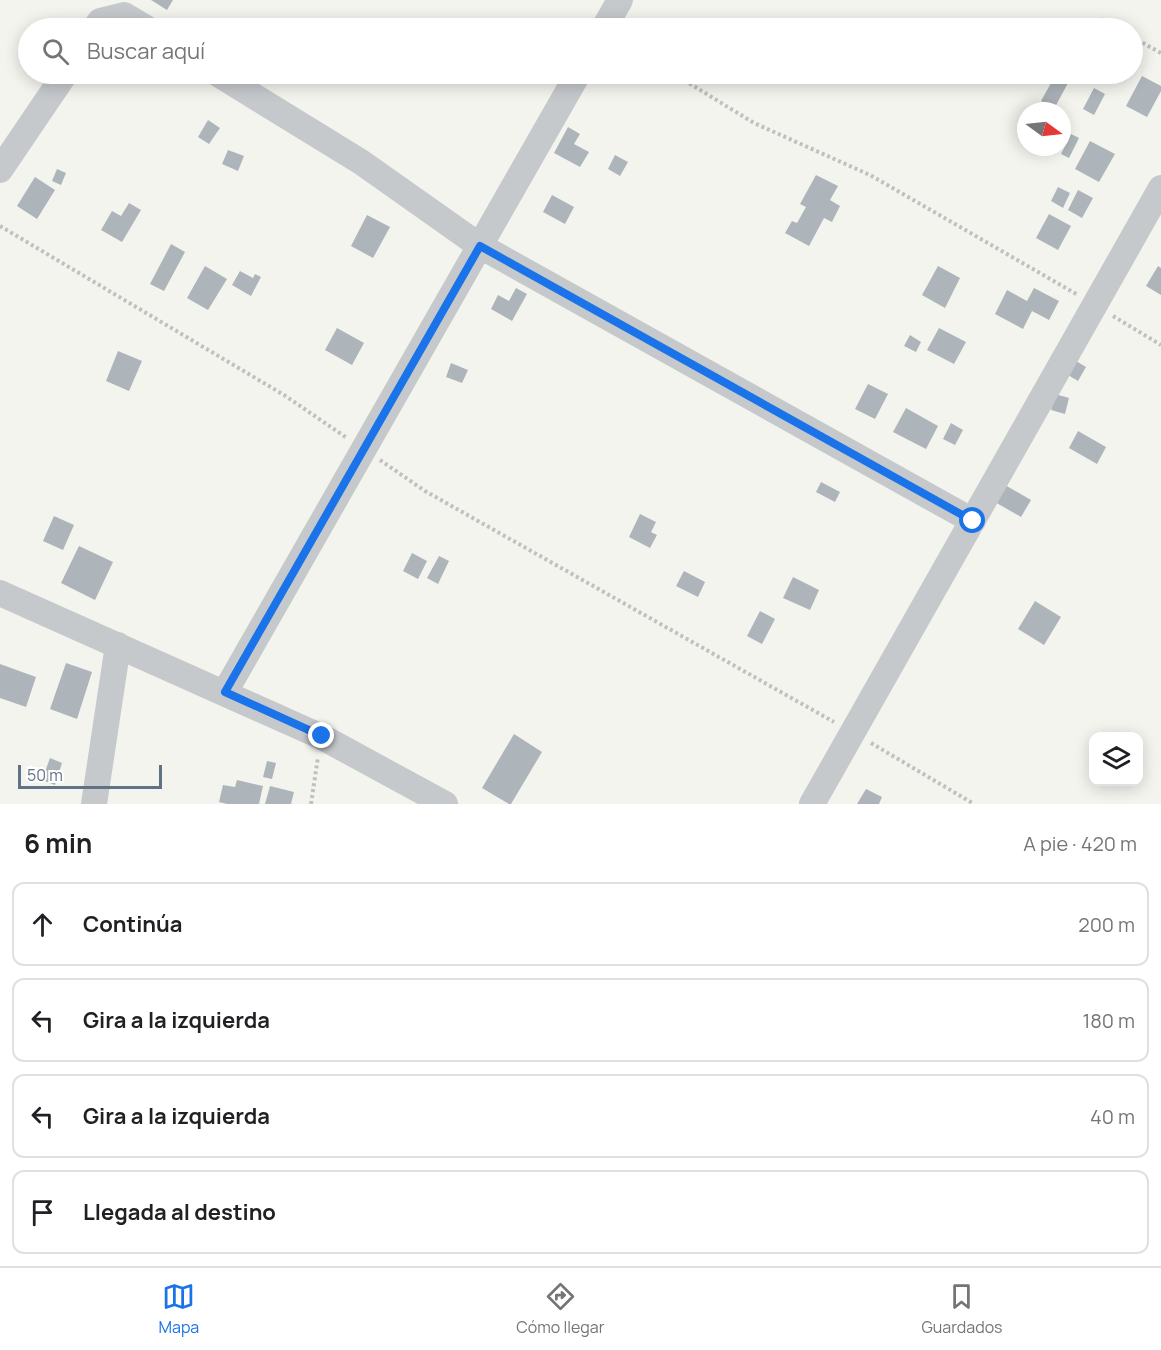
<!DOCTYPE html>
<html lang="es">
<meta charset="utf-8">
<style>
body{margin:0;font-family:Manrope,sans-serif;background:#f2f2f2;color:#202124}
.controls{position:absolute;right:18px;bottom:18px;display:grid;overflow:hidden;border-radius:12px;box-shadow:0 3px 15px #0003}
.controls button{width:54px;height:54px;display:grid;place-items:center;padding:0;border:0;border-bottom:2px solid #e0e0e0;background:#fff;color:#202124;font:30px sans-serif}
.compass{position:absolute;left:1017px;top:102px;width:54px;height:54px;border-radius:50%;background:#fff;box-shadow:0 3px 15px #0003;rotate:105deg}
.scale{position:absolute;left:18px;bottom:15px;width:144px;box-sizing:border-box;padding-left:6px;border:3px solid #607283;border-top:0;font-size:16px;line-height:21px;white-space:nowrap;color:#607283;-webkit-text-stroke:4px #fff;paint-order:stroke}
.stop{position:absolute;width:18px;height:18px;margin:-14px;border:4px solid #1a73e8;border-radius:50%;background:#fff}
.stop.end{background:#1a73e8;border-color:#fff;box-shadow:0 2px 6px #0008}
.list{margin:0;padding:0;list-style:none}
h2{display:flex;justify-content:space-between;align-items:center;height:78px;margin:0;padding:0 24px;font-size:26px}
h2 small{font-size:20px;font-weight:400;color:#757577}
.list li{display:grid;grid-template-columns:39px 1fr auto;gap:18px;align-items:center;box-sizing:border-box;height:84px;margin:0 12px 12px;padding:0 12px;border:2px solid #e0e0e0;border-radius:12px}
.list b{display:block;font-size:22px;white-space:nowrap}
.list em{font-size:20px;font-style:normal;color:#757577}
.icon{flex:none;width:33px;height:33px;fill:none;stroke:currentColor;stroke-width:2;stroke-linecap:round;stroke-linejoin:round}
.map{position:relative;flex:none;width:1161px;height:804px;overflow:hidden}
.search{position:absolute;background:#fff;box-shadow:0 3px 15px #0003;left:18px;right:18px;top:18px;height:66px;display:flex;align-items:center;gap:15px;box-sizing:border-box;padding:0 21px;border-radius:33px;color:#757577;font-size:22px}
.sheet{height:462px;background:#fff}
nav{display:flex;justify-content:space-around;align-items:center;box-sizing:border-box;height:84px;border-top:2px solid #e0e0e0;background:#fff;font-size:16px;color:#757577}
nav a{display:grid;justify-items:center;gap:3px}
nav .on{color:#1a73e8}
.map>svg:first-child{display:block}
.building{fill:#adb5ba}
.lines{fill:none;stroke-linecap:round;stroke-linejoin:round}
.path{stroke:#bec0c2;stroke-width:4;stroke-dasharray:3 3;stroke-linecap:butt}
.minor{stroke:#c6c9cc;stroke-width:26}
.route{stroke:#1a73e8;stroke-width:8}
</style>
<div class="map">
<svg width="1161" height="804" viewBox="0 0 1161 804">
<rect width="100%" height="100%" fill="#f4f4ef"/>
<g class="building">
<path d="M151,0H173L167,10Z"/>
<path d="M1056,74L1069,81L1054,109L1041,101Z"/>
<path d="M1142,76L1161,86V91L1147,117L1126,106Z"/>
<path d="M1094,88L1105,94L1094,115L1083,109Z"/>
<path d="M208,120L220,128L209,144L198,137Z"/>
<path d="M568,127L580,134L574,144L589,152L580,167L554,153Z"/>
<path d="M1071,134L1079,138L1069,158L1061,154Z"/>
<path d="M1090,141L1115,154L1099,182L1075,169Z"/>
<path d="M228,150L244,156L238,171L222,164Z"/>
<path d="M615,155L628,162L620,176L608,169Z"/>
<path d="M57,169L66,173L61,185L52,181Z"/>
<path d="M816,175L838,186L830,200L840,206L832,222L824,218L809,246L785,233L792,221L797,223L806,207L800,204Z"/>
<path d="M35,177L55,190L37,219L17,206Z"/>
<path d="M1058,187L1070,193L1063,208L1051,201Z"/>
<path d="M1078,190L1093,198L1082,218L1068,210Z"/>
<path d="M552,195L574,207L565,224L543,212Z"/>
<path d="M129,203L141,210L122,242L101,230L112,211L121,216Z"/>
<path d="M1049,214L1071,226L1058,250L1036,238Z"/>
<path d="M367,215L390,227L373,258L351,246Z"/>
<path d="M171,244L185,252L164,291L150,284Z"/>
<path d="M205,266L227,279L208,310L187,298Z"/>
<path d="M938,266L960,278L945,308L922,295Z"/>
<path d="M1158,266L1161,268V295L1146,286Z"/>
<path d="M240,271L253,278L255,274L261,277L251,296L232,285Z"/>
<path d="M516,288L527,294L512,321L491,309L498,295L509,301Z"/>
<path d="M1034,288L1059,301L1049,320L1032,311L1023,329L995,314L1007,290L1027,301Z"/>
<path d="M337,328L364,343L352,365L325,350Z"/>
<path d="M939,328L966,342L954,364L927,350Z"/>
<path d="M910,335L921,342L916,352L904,346Z"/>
<path d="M118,351L142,361L129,391L106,381Z"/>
<path d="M1071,358L1086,367L1078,381L1063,372Z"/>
<path d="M451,363L468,370L462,383L446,377Z"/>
<path d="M868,384L888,394L875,419L855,409Z"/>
<path d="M1055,394L1069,398L1065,414L1051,410Z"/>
<path d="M906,408L938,426L926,449L893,432Z"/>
<path d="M951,423L963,430L955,445L943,439Z"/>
<path d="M1078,431L1106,447L1097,464L1069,448Z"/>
<path d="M998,481L1031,500L1021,517L988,498Z"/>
<path d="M821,482L840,492L835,502L816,492Z"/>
<path d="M640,514L656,522L651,532L657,535L650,548L629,537Z"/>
<path d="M54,516L74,525L63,550L43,541Z"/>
<path d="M79,546L113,562L95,600L61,583Z"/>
<path d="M412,553L427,561L418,579L403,571Z"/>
<path d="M439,556L449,561L438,584L427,578Z"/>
<path d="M684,571L705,582L698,597L676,586Z"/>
<path d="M793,577L819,590L810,610L783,598Z"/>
<path d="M1035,601L1061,617L1044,645L1018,629Z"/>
<path d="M760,611L775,619L762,644L747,636Z"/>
<path d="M66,663L92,672L77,719L50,709Z"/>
<path d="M0,664L36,677L26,707L0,698Z"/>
<path d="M514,734L542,752L511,804H509L482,788Z"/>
<path d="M50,758L62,763L55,785L42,780Z"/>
<path d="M267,761L276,763L272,779L263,777Z"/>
<path d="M237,780L263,786L259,804H227L219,802L223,785L235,787Z"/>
<path d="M270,786L294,792L291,804H265Z"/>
<path d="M866,789L882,797L879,804H857Z"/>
</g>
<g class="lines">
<g class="path">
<path d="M1101,19L1117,28"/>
<path d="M1132,37L1161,53"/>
<path d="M674,74L754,123L870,175L1078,295"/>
<path d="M0,226L284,395L347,438"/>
<path d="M1113,316L1161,345"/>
<path d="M380,460L425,491L834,722"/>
<path d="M871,743L974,804"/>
<path d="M311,804L318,757"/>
</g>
<g class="minor">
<path d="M95,28L100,21L124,15L146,28"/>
<path d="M604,28L620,0"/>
<path d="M218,74L361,162L480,246L973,521"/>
<path d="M0,170L65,74"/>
<path d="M0,593L322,737L445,804"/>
<path d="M225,692L578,74"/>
<path d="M94,804L118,645"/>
<path d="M812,804L1161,188"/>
</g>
</g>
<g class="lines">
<path class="route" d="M322,736L225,692L480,246L973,521"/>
</g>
</svg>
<div class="controls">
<button><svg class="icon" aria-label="layers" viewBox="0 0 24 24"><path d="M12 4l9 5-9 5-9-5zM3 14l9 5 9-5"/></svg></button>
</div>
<svg class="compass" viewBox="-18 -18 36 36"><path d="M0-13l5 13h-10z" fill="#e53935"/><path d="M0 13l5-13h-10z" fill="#757577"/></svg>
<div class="scale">50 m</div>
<div class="stop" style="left:973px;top:521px"></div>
<div class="stop end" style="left:322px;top:736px"></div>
<div class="search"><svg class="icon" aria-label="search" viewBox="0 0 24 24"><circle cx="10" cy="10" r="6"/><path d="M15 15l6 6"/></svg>Buscar aquí</div>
</div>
<section class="sheet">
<h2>6 min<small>A pie · 420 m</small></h2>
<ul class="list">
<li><svg class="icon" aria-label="ahead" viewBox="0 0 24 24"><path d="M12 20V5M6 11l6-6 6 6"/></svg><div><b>Continúa</b></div><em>200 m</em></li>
<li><svg class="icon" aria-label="left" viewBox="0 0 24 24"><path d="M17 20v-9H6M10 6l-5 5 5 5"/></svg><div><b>Gira a la izquierda</b></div><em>180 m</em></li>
<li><svg class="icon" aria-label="left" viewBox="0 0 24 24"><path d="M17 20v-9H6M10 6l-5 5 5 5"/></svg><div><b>Gira a la izquierda</b></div><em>40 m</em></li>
<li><svg class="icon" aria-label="arrive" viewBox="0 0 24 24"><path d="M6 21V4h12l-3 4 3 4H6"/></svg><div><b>Llegada al destino</b></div></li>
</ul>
</section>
<nav>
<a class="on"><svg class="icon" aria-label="map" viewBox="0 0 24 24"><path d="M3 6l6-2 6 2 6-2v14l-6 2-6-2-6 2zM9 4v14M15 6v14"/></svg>Mapa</a>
<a><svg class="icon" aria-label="directions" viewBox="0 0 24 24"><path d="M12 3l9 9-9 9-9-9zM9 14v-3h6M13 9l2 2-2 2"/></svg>Cómo llegar</a>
<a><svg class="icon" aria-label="saved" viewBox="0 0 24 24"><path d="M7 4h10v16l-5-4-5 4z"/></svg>Guardados</a>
</nav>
